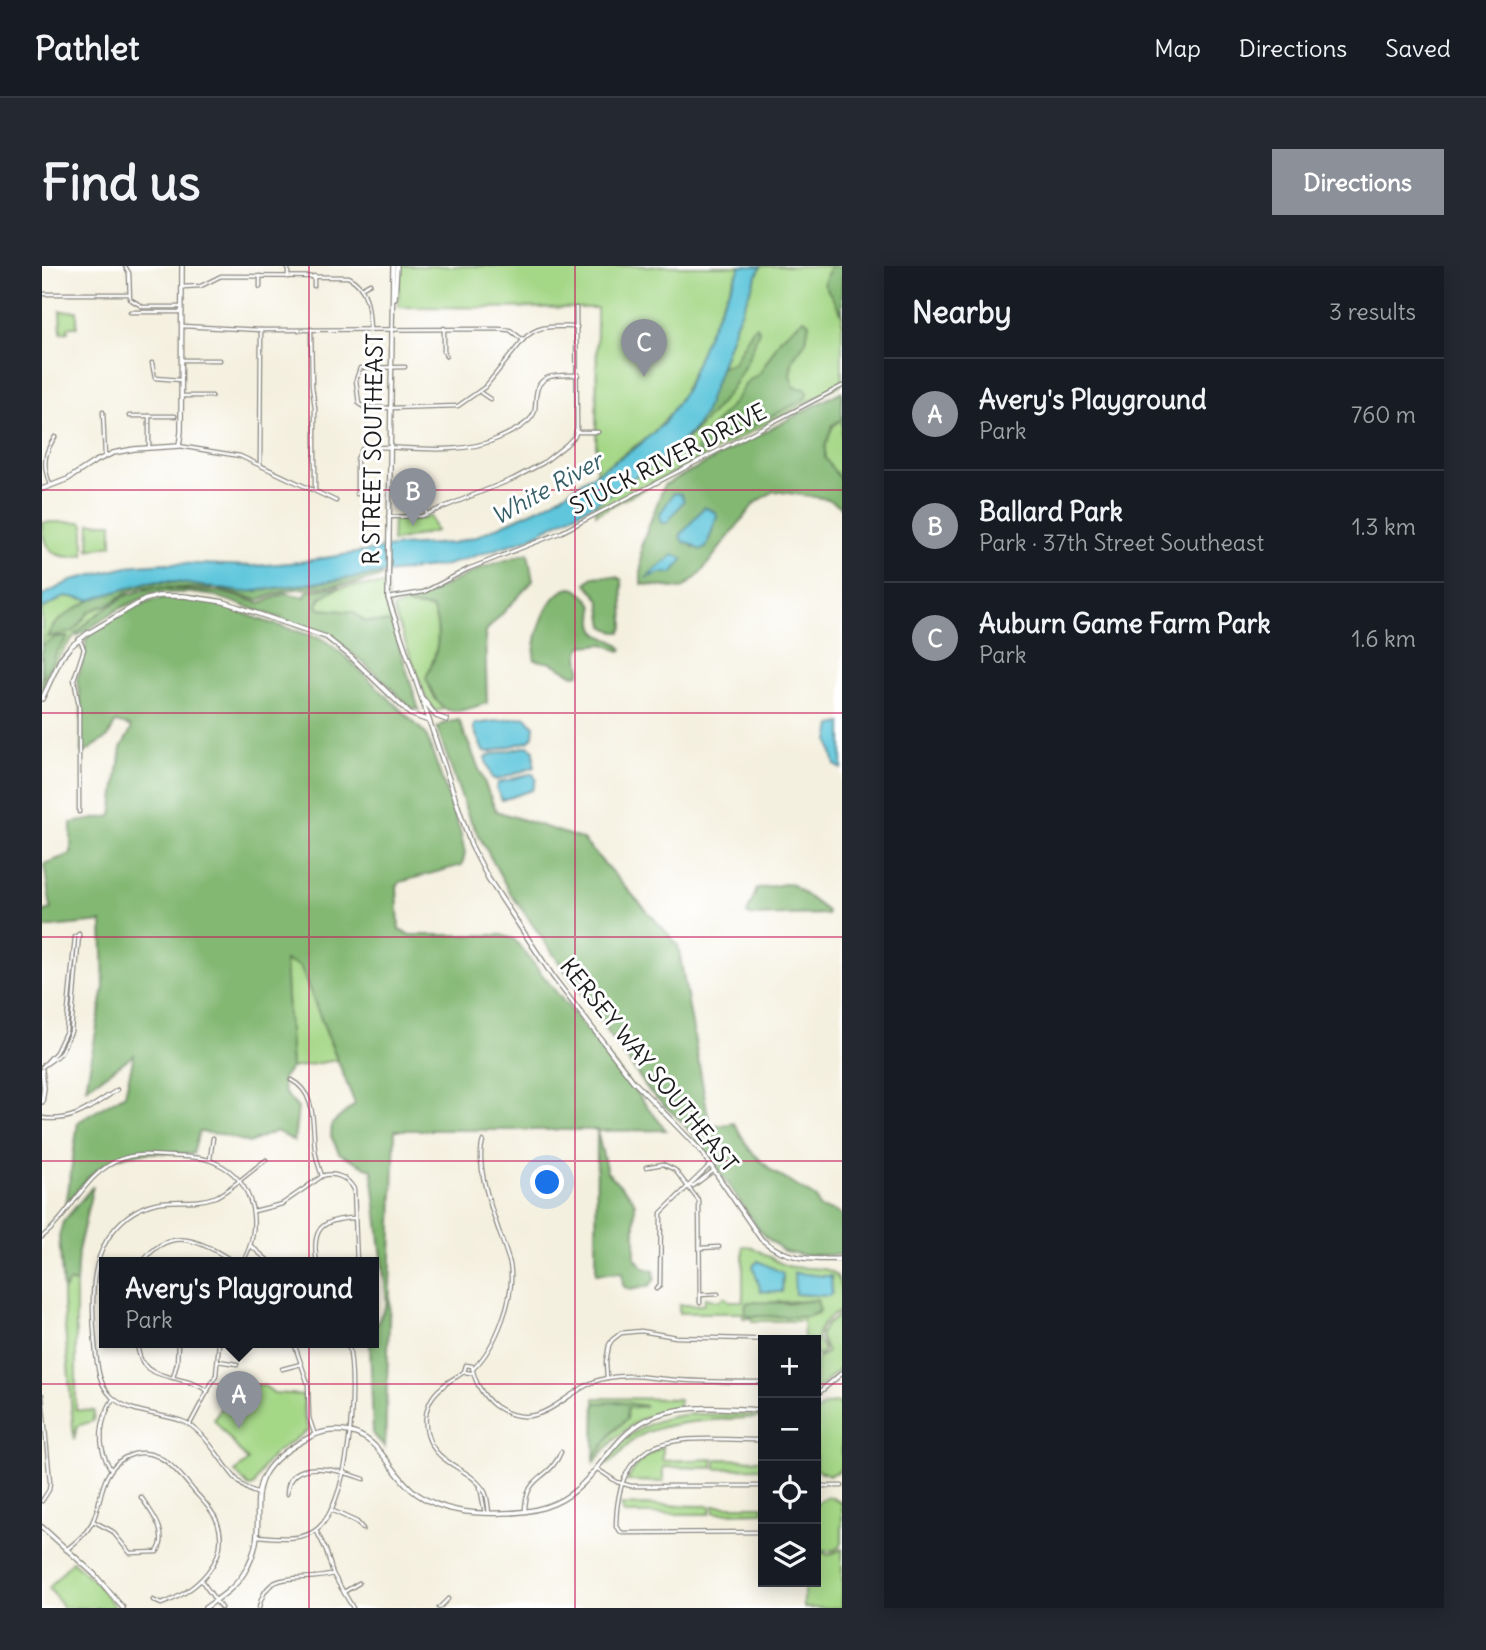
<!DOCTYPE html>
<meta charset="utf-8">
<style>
body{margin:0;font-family:Delius,sans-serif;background:#242831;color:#f1f3f6}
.controls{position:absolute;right:21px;bottom:21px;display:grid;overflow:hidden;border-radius:0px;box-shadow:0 4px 18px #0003}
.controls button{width:63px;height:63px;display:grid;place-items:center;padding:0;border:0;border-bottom:2px solid #363941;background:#171b24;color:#f1f3f6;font:35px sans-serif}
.you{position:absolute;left:506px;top:917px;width:24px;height:24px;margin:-18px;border:5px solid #fff;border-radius:50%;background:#1a73e8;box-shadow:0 0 0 10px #1a73e833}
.badge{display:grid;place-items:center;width:46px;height:46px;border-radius:50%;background:#8c9099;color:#fff;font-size:23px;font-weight:700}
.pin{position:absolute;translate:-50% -58px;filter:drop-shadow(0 2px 4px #0008)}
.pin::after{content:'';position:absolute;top:37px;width:24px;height:21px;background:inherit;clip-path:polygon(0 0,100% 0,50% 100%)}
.popup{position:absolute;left:57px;top:991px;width:280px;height:91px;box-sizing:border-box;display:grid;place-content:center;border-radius:0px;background:#171b24;filter:drop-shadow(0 2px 5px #0005);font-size:23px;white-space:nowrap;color:#9ea1a6}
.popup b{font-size:26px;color:#f1f3f6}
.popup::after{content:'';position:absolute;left:50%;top:100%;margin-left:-14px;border:14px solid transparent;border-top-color:#171b24}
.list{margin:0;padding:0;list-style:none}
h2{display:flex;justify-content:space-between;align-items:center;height:91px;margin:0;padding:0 28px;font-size:30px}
h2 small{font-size:23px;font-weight:400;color:#9ea1a6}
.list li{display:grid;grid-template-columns:46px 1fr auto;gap:21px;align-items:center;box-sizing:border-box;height:112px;padding:0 28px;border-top:2px solid #363941}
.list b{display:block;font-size:26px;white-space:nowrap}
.list p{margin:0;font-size:23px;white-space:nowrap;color:#9ea1a6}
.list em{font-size:23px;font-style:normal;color:#9ea1a6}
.icon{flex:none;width:38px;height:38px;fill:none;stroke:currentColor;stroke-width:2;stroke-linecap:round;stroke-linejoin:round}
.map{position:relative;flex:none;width:800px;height:1342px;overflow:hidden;border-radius:0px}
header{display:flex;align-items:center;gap:42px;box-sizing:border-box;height:98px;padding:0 35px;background:#171b24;border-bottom:2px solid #363941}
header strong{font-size:33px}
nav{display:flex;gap:38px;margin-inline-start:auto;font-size:24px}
.intro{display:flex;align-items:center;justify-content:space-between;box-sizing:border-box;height:168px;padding:0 42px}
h1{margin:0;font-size:49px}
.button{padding:18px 32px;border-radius:0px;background:#8c9099;color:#fff;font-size:24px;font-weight:700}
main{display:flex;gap:42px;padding:0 42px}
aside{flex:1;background:#171b24;border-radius:0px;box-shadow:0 4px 18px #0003}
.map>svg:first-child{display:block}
.green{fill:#a4d786;stroke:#607a51;stroke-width:2;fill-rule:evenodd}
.forest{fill:#83b873;stroke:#506a48;stroke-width:2;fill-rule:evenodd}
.water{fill:#5fc6dc;stroke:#3e717c;stroke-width:2}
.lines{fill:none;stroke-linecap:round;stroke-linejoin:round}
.minor-casing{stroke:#88867e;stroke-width:5}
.tertiary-casing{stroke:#88867e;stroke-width:6}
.minor{stroke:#fff;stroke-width:2.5}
.tertiary{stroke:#fff;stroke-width:3.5}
.grid{fill:none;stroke:#c2185b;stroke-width:2;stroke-opacity:0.55}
.labels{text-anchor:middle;stroke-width:6;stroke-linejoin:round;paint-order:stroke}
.street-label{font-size:23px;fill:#1c1c1c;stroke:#fff}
.water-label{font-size:24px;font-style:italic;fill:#376069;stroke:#fff}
</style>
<header>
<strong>Pathlet</strong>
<nav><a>Map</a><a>Directions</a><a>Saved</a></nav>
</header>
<div class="intro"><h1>Find us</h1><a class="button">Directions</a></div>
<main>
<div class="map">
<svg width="800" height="1342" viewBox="0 0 800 1342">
<rect width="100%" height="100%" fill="#fff"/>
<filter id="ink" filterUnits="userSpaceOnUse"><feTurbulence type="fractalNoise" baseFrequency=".0143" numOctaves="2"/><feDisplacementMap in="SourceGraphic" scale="14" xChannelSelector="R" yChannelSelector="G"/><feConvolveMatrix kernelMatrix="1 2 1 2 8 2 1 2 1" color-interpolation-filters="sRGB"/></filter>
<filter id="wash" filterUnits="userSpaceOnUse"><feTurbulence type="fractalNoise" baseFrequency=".00686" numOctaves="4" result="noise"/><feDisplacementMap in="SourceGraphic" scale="28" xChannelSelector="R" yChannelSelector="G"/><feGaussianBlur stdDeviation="1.57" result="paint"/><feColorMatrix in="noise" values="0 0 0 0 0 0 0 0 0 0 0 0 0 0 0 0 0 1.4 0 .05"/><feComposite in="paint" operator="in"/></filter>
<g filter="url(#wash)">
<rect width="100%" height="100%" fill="#f4f0df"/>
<g class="green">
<path d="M358,0H699L680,37L636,139L609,169L554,207L555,42L356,41Z"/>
<path d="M719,0H800V118L554,248V238L631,185L644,174L670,126L694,57Z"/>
<path d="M18,45H35V61H26V66L19,67Z"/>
<path d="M800,153V216C795,209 785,201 783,192C778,177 788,160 800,153Z"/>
<path d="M388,250L394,265L350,276L351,253H378Z"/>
<path d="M39,256L42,258V289C14,295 0,285 0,256Z"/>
<path d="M48,257H70V279L47,284Z"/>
<path d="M344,319L350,357L322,355L311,346L277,343L274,340C286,315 321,320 344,319Z"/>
<path d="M74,325V338C34,363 18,381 0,424V343L24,330L48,334Z"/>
<path d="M367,337V340L390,342C401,367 395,389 384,412L393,433L402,443L393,445L384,431L354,352L351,342Z"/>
<path d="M243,695L258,700L295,794L249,802Z"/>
<path d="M701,980C717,981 730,995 746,1000C761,1004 782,999 793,1008C800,1014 800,1036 800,1045C787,1050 777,1059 775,1073L782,1083L780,1088L774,1090V1074H762L761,1055H710V1052H701V1047H637V1039H661L663,1032L676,1035L682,1031L687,1035H701ZM716,995L741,1008L740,1026L719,1025L711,1000ZM771,1009L790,1012L787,1030L753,1028ZM775,1034L776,1047L764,1051L707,1050L703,1047L704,1038Z"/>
<path d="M27,1016L34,1017V1144L52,1145L51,1155L35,1160L32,1174L21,1036V1025Z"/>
<path d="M800,1047V1101L774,1124V1094L785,1086L778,1070L784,1059Z"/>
<path d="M221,1119L232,1127L262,1129L261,1147L266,1164L232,1188L222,1200L212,1220L207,1221L193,1206L206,1195L172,1154L190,1121Z"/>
<path d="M553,1132L637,1133V1140C597,1149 577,1165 552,1197Z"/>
<path d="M794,1136L800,1139C800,1161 800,1181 800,1201L796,1206L787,1209L774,1203V1147L781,1140Z"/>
<path d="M653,1148L721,1149V1151C686,1154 626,1153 596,1171C584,1178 574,1195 564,1199C580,1166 617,1149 653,1148Z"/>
<path d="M621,1181V1195L671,1193V1202L621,1201V1216L585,1215C593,1198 604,1188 621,1181Z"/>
<path d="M674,1193L721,1194V1202L674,1203Z"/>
<path d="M788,1231L800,1237V1278C793,1286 782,1288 774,1280V1238L782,1232Z"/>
<path d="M579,1239L669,1240L668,1248H582Z"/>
<path d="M672,1240H721V1246L672,1247Z"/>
<path d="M800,1283V1342H762V1316H774V1284L787,1289Z"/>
<path d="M30,1295L54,1317L74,1342H22L7,1322Z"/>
</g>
<g class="forest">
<path d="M788,0H800V48L782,18Z"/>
<path d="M762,53L767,57L764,75L751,93L748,109L752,121L764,123L765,128L763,133L659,187H656L655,182L658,174L693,135L705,116L718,107L739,72Z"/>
<path d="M715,60L717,64C703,111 679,140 644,174C660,152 670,127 679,101L691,97L712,61Z"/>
<path d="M800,125V153L791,159L783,181V192L800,216V241L786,233L732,225L712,238L657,309L640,323L599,318V281L622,219ZM662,241L673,246L675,250L664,282L651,281L648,277L639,273V267L644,264Z"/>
<path d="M486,287L491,315L443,366L445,437C407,449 400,452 384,412C395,389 401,367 390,342L367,339V337L439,302Z"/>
<path d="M339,308V311L315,317L246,324L216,334L174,323L103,321L87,325L70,337L48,345L31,366L5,371C9,358 23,349 35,342C75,318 113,312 159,319C177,321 195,326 212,325Z"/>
<path d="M561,310L575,311L580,314L582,360L579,366H573L562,360L558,334L544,317L551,311Z"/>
<path d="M297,321L278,332L275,340L278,343L311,346L322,355L350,357L377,444L368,441L338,411L289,370L174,330L149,327H111L75,344L36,370L34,368L49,353L85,329L110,322L177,326L218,337L244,327L263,331L265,325Z"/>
<path d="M528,322C535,322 537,325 542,329C560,343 546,350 553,364C559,374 574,372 580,383L578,385L562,378L541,380C532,388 542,399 537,408L532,409L510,397L493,394L492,390C493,368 505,327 528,322Z"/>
<path d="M120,332L171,336L225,356L281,373L304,391L384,468L418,565L423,587L420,599L358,616L355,621L357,664L368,669H459L472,673L624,864L555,865L565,906L590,931L593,938V992L602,1002L612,1005L613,1013L607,1020L588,1024L581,1020L580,1006L554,1008L555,864H353L343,1181L331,1168L328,1077H332V1063L345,1037L330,904L297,887L289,870L290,858L313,838L258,700L243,695L249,802L240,812L242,826L256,842L252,875L234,865L207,877L178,868L157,866L151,888C88,884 61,883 24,940L36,856L83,828L92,789L44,822L62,721L60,656L0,662V646L9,643L2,598L29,588V557L70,550L79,482L89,464V460L74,456L66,471L42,487L39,486V438L35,413L43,389L44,372C67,357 92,336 120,332Z"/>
<path d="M14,371H26L14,387L0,415V379Z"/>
<path d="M417,454L454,545L540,573L636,679L668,861L692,857L708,884L730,905L774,932L777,942L792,945L800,950V989H762L742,985L721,969L664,886L640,856L608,826L467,625L426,550L395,462L400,458Z"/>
<path d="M748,617L785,645V648L708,650L705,648L715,623Z"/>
<path d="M51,920L36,985L34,1017L27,1016L21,1025L17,970L21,956Z"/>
<path d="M775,1034L778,1045L765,1051L707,1050L703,1047L704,1038L706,1036L748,1037Z"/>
<path d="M576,1136L604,1140L586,1142L585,1153L571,1166L552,1193L553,1137Z"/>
</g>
<g class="water">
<path d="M699,0H719L694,57L662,148L653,162L631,185L554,237L485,273L405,299L212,325L200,326L127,315L105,316L48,334L24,330L0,343V330L30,314L94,299L126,297L213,300L258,296L357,280L411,277L433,271L504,239L595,181L622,157L644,123L668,63Z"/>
<path d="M632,227L639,228L642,234L625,257H619L617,249Z"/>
<path d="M662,241L673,246L675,250L664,282L658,284L648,277L641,276L638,270Z"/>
<path d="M632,289L639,291L641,294L630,307H618L604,312C614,304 621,296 632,289Z"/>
<path d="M484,451L492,460L491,470L487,475L448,486L441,485L431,461L433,458Z"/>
<path d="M800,457V503L793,499L787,475L790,459Z"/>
<path d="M486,480L492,484V501L455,514L450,512L443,492L448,489Z"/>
<path d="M487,508H491L494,513L490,524L460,534L454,522L456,517Z"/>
<path d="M716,995L741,1007L740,1026L719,1025L711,1000Z"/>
<path d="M752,1007C765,1007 776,1011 789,1010L790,1027L787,1030L753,1028Z"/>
</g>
</g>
<g filter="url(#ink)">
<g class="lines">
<g class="minor-casing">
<g id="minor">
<path d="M83,0L87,7L88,33L101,41H139"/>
<path d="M218,10V21"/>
<path d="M272,10V20"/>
<path d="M246,11V0"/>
<path d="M141,21L159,20L179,10L306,11C326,21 327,42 328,63"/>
<path d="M319,22L328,17"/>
<path d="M0,28H86"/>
<path d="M88,46H140"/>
<path d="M140,60L219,64L456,63L468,64L481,74C496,57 514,61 535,61"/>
<path d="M402,62V85L404,90"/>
<path d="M269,63L270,120L273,142V224"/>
<path d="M140,94H178"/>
<path d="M110,97L113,112L139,114"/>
<path d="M363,101L318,102L314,114L317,138L322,141L349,142L416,140L443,121L481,74"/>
<path d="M439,127L448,133"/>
<path d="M139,130H170"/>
<path d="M61,146L63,190"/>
<path d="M87,150H133"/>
<path d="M534,166H556"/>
<path d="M137,180L198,190L294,235"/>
<path d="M107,181V150"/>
<path d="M218,197L219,64"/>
<path d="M8,219C1,200 1,188 13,171"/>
<path d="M379,221L383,228L384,248"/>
<path d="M315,228V193L320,183L328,181C370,181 418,190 457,172C468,167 488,158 492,147C494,142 493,136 494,130C496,106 517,109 536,109"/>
<path d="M346,251L380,250L471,213L501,197L524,179L533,170L535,161L534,42"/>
<path d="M346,332L382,326L426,303L520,266L800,120"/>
<path d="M37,546V441L32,413L42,383L37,373"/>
<path d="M0,801L14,786L24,765L33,671L37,668L29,766L18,788L0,801"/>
<path d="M249,814C275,827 270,859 273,883C274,893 277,901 280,910C293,906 305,911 312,923L315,997"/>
<path d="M0,852C31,857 50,840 75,824"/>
<path d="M168,893L171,872"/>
<path d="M604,901L621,898L633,904L657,935L658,1037"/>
<path d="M647,920H651L671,905"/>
<path d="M212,945L240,938L279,911"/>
<path d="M0,971C30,948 42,907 79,893C94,887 111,889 127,890C142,891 160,890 174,897C214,915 221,963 200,997"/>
<path d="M209,980L229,997"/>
<path d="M659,982L677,981"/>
<path d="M100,997C129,956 161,977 194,997"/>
<path d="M275,997C269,963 279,953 313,952"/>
<path d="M614,1023L618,1020L619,947L668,899"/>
<path d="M658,1029L676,1028"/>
<path d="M95,1077C98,1108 114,1107 139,1114C149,1116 158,1120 166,1125"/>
<path d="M252,1077L266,1118L267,1152L273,1169"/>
<path d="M176,1095L195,1098"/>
<path d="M240,1103L259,1098"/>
<path d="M431,1103C454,1081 474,1030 468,998C459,967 431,904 441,875"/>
<path d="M422,1106C415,1111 406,1115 400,1121C377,1139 379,1175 401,1192C416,1204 433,1209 443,1226C446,1232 446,1241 447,1247"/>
<path d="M429,1107L422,1106L424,1099L430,1100C432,1114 440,1130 453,1140C501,1172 524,1119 565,1112C590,1107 611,1113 635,1114C664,1116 693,1116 721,1116"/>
<path d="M131,1112L135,1097L136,1077"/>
<path d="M565,1112L564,1096L567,1079L570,1074L579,1067L599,1065L634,1071L741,1074"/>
<path d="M0,1129L8,1216L7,1224L0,1235"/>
<path d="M148,1158L174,1109L177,1077"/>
<path d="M721,1174C644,1174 575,1157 574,1261L580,1267L721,1266"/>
<path d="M68,1202C54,1179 58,1154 71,1133"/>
<path d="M554,1202L575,1216L589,1220H721"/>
<path d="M774,1220H800"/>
<path d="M438,1221L443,1247"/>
<path d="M215,1227C188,1222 170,1165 140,1155C118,1147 88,1148 70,1131C55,1117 55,1096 53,1077C49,1032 46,981 86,950C120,925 142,942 173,931C186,926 211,903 224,894"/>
<path d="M245,1228C246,1188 300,1205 322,1213"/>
<path d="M289,1244L315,1256L321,1263"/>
<path d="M483,1246C483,1207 507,1216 519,1186"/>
<path d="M51,1255L70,1265L88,1287L115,1286C128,1268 109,1246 99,1231"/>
<path d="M274,1264L284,1284L291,1308L311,1342"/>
<path d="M215,1270C231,1271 253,1275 269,1267C309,1248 316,1116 306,1077"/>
<path d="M24,1284C34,1276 44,1268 50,1257C61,1234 57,1207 82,1192C113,1175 135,1204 152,1225C160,1234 170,1243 175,1255C190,1293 153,1327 119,1338L111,1334"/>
<path d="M159,1314L179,1342"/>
<path d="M302,1326L317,1317"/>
<path d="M217,1342C225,1299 262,1318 291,1308"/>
<path d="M397,1342L406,1333"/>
</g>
</g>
<g class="tertiary-casing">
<g id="tertiary">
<path d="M351,0L346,332L429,579L446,612L512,712L591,815L658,884L719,973C743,994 770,994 800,993"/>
<path d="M353,32L355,0"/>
<path d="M0,223L26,213L52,196L71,187L92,183L137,180L139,166L140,0"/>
<path d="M0,433L19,392L28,381L46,367L102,334L116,330H142L182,336L284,371L309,391L368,448L387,455"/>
<path d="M381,433L394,450L405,454"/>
<path d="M0,804L2,822L0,836"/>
<path d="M774,1129L800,1107"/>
<path d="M0,1261L52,1308L81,1342"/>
<path d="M163,1342C177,1332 193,1322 202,1307C238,1249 180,1215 270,1170C280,1165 290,1164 301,1165C339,1168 347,1208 375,1228C401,1246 431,1248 461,1247C488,1247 515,1241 535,1223C562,1200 572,1170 606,1153C640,1136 685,1143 721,1144"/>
</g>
</g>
<use href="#minor" class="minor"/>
<use href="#tertiary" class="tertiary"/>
</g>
</g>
<path class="grid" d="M267,0V1342M533,0V1342M0,224H800M0,447H800M0,671H800M0,895H800M0,1118H721M774,1118H800"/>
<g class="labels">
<g class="street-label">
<text transform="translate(331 183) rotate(-89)" y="8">R STREET SOUTHEAST</text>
<text transform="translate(626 193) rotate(-27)" y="8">STUCK RIVER DRIVE</text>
<text transform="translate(607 799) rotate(51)" y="8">KERSEY WAY SOUTHEAST</text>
</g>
<g class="water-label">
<text transform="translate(505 223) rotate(-29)" y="8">White River</text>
</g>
</g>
</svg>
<div class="controls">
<button>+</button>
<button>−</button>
<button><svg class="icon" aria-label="locate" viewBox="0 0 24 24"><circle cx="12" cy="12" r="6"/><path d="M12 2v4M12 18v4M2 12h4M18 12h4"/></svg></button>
<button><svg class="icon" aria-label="layers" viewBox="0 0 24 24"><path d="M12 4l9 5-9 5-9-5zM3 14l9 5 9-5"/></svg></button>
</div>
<div class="you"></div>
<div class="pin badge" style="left:197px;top:1163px">A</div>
<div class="popup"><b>Avery's Playground</b>Park</div>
<div class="pin badge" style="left:371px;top:260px">B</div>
<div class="pin badge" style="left:602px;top:111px">C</div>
</div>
<aside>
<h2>Nearby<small>3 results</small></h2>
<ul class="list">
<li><span class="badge">A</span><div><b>Avery's Playground</b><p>Park</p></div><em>760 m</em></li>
<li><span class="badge">B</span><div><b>Ballard Park</b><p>Park · 37th Street Southeast</p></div><em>1.3 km</em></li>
<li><span class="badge">C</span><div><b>Auburn Game Farm Park</b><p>Park</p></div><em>1.6 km</em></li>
</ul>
</aside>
</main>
